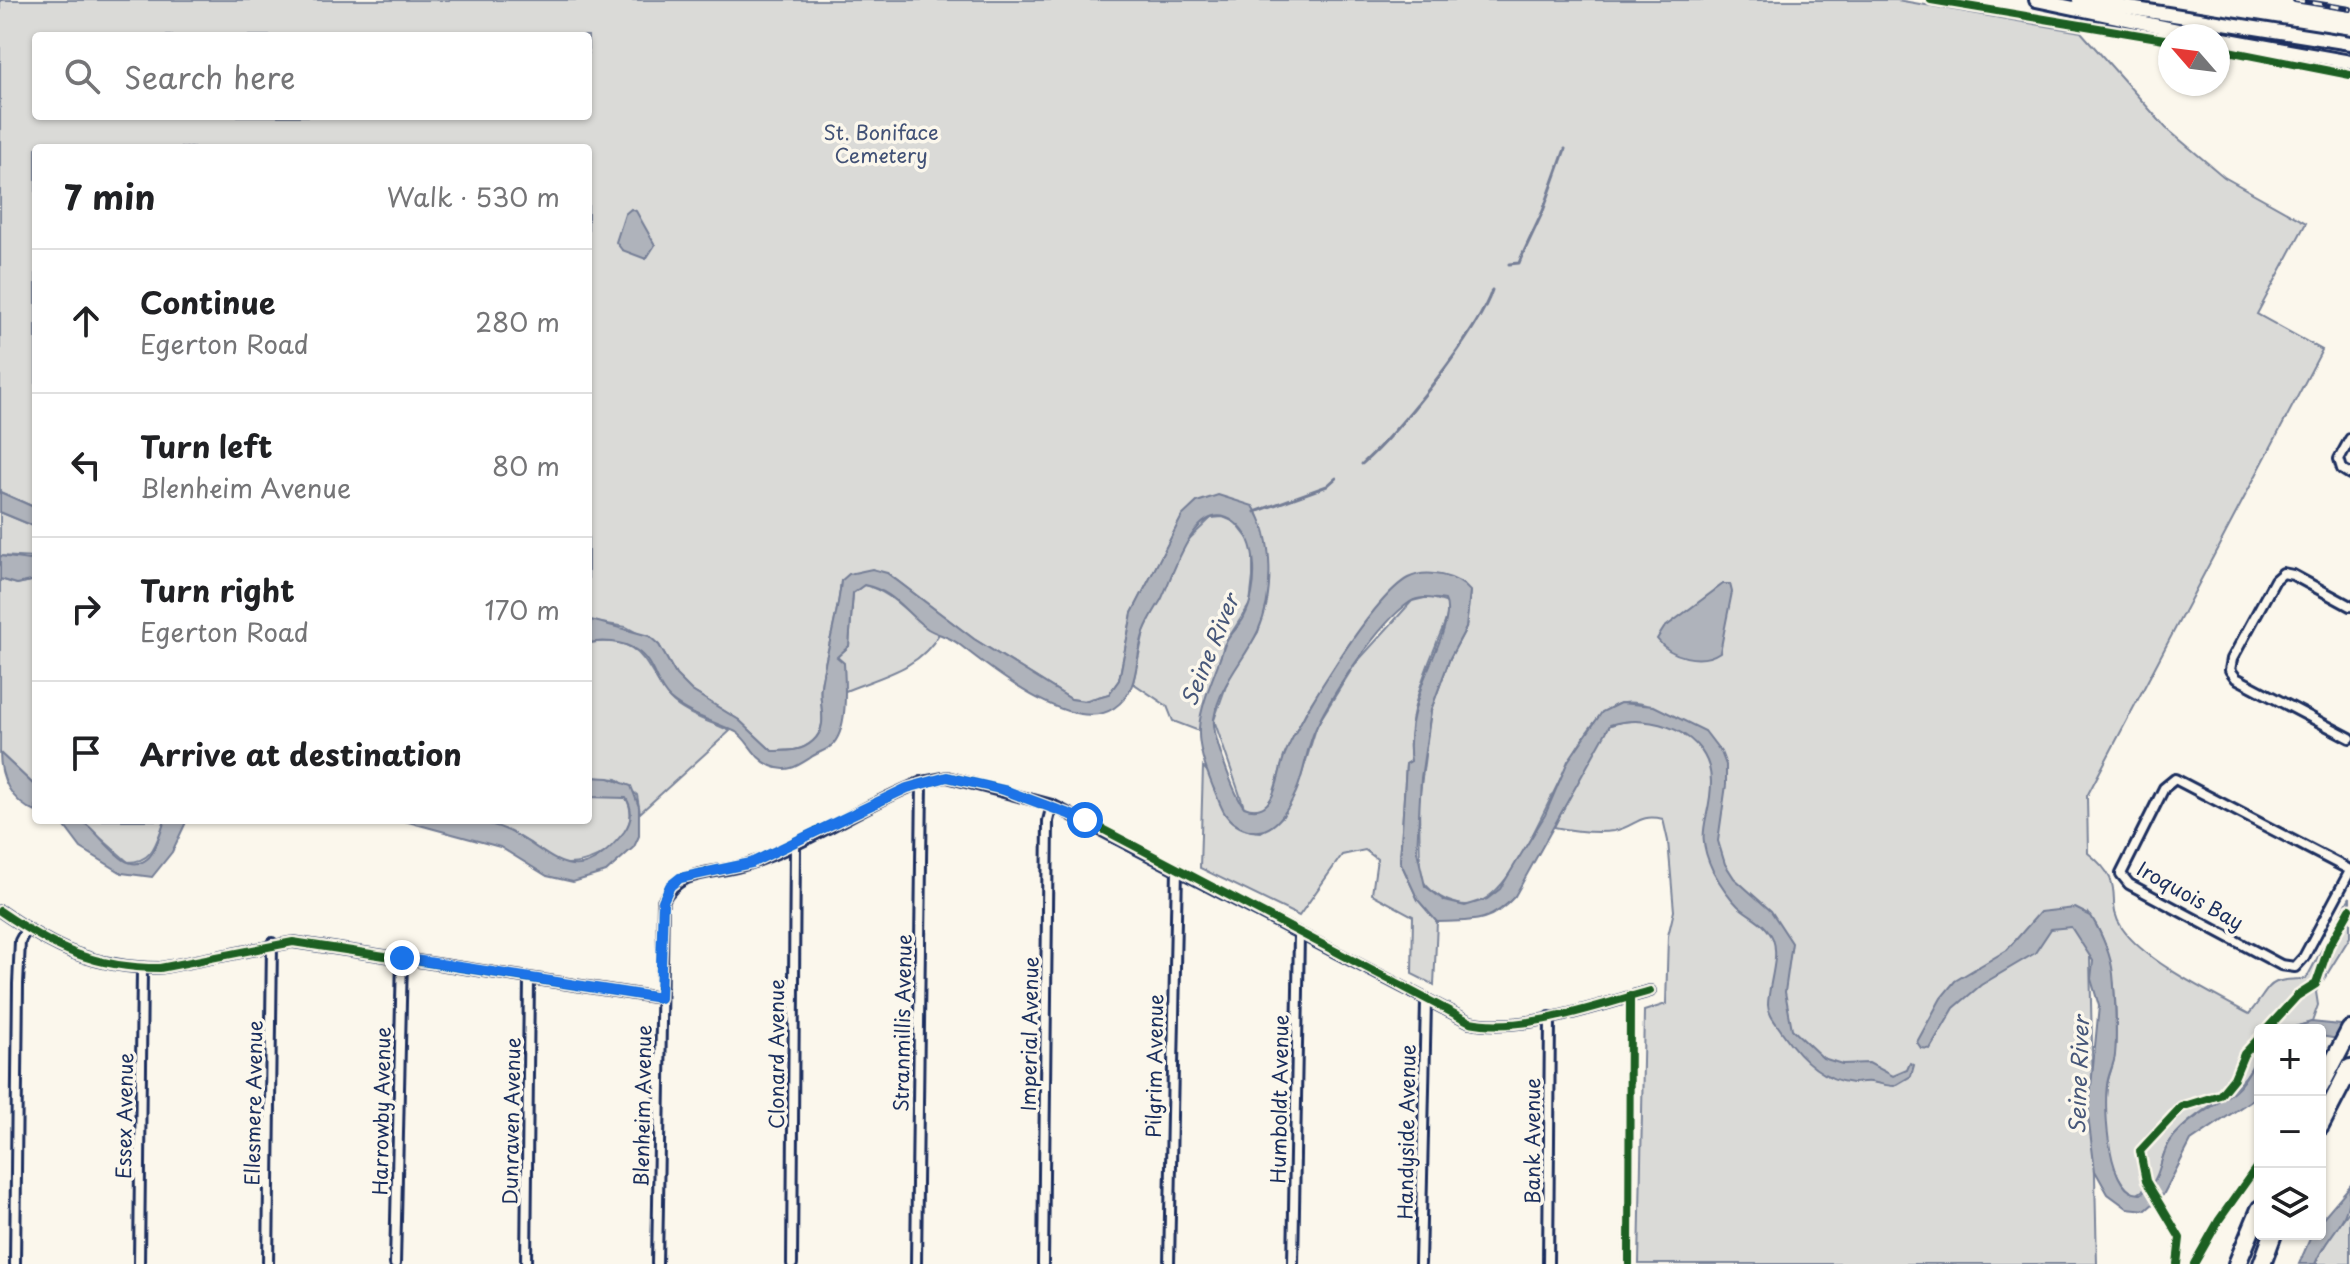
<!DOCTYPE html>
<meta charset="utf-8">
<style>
body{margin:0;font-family:"Playpen Sans",sans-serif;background:#f6f6f6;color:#202124}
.controls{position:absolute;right:24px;bottom:24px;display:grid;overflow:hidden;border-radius:8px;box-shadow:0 2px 6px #0004}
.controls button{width:72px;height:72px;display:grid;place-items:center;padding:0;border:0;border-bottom:2px solid #e0e0e0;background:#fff;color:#202124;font:40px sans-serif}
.compass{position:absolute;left:2158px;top:24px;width:72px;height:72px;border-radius:50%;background:#fff;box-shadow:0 2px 6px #0004;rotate:298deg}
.stop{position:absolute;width:24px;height:24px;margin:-18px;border:6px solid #1a73e8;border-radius:50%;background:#fff}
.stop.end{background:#1a73e8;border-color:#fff;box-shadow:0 2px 8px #0008}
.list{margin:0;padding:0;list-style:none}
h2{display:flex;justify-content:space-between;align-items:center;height:104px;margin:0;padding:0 32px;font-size:34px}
h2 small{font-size:26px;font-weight:400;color:#757577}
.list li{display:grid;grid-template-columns:52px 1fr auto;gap:24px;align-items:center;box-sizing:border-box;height:144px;padding:0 32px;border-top:2px solid #e0e0e0}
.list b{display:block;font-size:30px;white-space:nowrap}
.list p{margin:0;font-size:26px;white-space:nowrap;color:#757577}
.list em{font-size:26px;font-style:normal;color:#757577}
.icon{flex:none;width:44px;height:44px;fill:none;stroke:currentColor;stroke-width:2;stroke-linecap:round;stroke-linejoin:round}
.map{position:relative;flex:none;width:2350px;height:1264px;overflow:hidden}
.search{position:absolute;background:#fff;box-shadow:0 2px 6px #0004;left:32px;top:32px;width:560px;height:88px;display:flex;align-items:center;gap:20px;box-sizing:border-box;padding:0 28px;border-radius:8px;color:#757577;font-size:30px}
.panel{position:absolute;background:#fff;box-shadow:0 2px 6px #0004;left:32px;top:144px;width:560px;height:680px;border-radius:8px}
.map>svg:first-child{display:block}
.green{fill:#dadad7;stroke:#7a849a;stroke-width:2;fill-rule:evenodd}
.water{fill:#afb3bb;stroke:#747e96;stroke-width:2}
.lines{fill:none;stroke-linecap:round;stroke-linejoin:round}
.stream{stroke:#747e96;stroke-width:3}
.street-casing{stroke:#1b2f5e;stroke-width:14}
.secondary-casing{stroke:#1b2f5e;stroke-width:18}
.highway-casing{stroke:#1b2f5e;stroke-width:22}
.street{stroke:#fbf7ec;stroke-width:8}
.secondary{stroke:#fbf7ec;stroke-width:12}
.highway{stroke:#fbf7ec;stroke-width:16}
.rail-casing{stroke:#1b2f5e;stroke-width:6}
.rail{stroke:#fbf7ec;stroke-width:3;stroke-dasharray:9;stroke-linecap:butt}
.cycleway-casing{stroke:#fbf7ec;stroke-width:13}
.cycleway{stroke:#1b5e20;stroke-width:8}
.route{stroke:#1a73e8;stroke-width:10}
.labels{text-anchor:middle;stroke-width:7;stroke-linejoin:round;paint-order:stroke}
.park-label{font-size:20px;fill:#415176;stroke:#fbf7ec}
.street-label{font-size:20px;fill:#1b2f5e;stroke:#fbf7ec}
.water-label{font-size:22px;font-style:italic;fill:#47577a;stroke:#fbf7ec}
</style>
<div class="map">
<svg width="2350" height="1264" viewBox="0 0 2350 1264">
<rect width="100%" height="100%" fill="#fbf7ec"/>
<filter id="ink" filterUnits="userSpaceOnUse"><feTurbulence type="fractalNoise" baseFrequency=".0125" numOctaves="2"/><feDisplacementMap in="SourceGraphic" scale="16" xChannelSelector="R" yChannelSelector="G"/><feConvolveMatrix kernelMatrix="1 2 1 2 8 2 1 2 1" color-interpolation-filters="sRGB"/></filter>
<g filter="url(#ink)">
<g class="green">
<path d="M0,0H1897L2081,32L2166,128L2224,177L2306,223L2257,314L2322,350L2087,796L2088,853C2130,886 2103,901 2122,928C2145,962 2213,994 2249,1014C2274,984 2264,979 2306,979L2350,897V937L2316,992L2318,1005L2312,1022L2285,1030H2260C2260,1098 2199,1097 2168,1145C2161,1156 2161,1167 2158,1180L2136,1195C2106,1180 2103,1117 2107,1087C2108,1074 2115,1064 2115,1051C2118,1010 2115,947 2089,914L2097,1264H1639L1644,1011L1666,1004L1668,936L1674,911L1668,841L1663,819C1638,813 1636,827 1614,831C1594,834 1574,831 1554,827L1591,753L1610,725C1632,718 1669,718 1686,737L1681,721C1666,711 1637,698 1618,704C1560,725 1524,921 1458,904C1442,900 1428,891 1420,876L1419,801L1431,710L1450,658L1466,628L1470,592L1394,591L1348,646L1307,710L1285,755L1272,798L1264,808L1251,810L1244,807L1214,720L1231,672L1258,632L1269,584L1266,540L1257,511L1182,517L1132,613L1119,680L1109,694L1084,701L1071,699L974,639L887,573L841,581C838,618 826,651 821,686C818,704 830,726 813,741C801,752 787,751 772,751L739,720L692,691L676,675L659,645L626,627L588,621V148H36V508L0,492ZM36,36H588V116H36Z"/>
<path d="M0,512L36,527L35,558L0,556Z"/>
<path d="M1223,517L1235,522L1253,545V577L1250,604L1224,645L1199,731L1173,721L1167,706L1133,683L1144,631L1184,544L1211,518Z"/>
<path d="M0,579L17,584L36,580V787L0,753Z"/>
<path d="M864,585C897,593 910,620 939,634C919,670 878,677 843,692L844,664L837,657L849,646L853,593Z"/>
<path d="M1429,597L1448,603C1449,619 1441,630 1436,645C1422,679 1405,724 1411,761L1406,764L1400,861L1418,900L1437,922L1434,985L1412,974L1413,916L1372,894L1377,859L1365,850L1342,855L1299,916L1200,868L1203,767C1226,787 1212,830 1261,832L1283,816L1300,780L1317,725L1355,664L1412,601Z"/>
<path d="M589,643C645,635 643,665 669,698C683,714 711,722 730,731L640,813L637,795L617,779L588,777Z"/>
<path d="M613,796L626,798C647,835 589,873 555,862C545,859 538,849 530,843C507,830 485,824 460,820H588V797Z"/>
<path d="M80,820H165C156,842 154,862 128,862Z"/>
<path d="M2350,1210V1264H2315L2326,1242Z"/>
</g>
<g class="water">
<path d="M631,209L636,211L655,245L646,259L622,250L616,242L625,214Z"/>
<path d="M0,492L36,508V527L0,512Z"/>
<path d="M1218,495L1253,506C1274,537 1274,596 1258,631C1244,661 1219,685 1214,719C1212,735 1234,794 1244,807C1254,811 1264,810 1270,800C1279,787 1279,768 1285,754C1301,715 1373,597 1408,578C1427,568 1458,576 1470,591L1466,628L1450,658L1431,710L1421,778L1417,851L1425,886L1445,901L1465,906L1487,899L1500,889L1545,815L1568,761L1602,712L1620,703L1654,706L1705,731L1721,752L1726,765V785L1718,841L1725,864L1734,878L1771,911L1792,943L1785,992L1792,1029L1823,1058L1842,1064L1869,1063L1893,1076L1907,1070L1910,1063L1914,1065L1911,1076L1894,1086C1886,1086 1879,1083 1871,1082C1865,1081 1858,1083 1852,1083C1821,1080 1799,1057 1782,1032C1777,1024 1768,1015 1768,1005C1768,986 1780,957 1773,939C1766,922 1750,917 1738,906C1729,897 1719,882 1713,871C1693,829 1711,821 1711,782C1711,732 1650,712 1610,725L1515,896C1490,924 1472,921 1437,922L1418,900L1400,861L1406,764L1411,761C1407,737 1414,711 1421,688C1427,667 1455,618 1445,600C1433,599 1421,595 1410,602C1379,623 1332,694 1316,728C1306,748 1305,772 1296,792C1284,819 1265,845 1234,823C1222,815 1219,800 1213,787C1206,769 1198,749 1199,728C1201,702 1216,672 1224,647C1227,636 1239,628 1244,617C1258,591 1260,540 1234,522C1195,494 1172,579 1161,600C1155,610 1148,621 1144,632C1134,658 1141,690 1114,708C1073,736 991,669 960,645C951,637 938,635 928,629C903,612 897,592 864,585L853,593L849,646L837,657L844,663C845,683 849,731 831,746C825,751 816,753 810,758C796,767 787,773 771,766C753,758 749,740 736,732C714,721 690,716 670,699C655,686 655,662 636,650C622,641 603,640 588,643L591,620L649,636L659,645L676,675L692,691L739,720L772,751C787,751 801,752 813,741C830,726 818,704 821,686C826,651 838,617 841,581L849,574L872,569L887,573L974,639L1071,699L1084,701L1109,694L1119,680L1132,613L1182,516L1197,502Z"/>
<path d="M0,556L29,560L36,557V580L17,584L0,579Z"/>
<path d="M1723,584H1730L1732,592L1720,652C1701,665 1670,657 1657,639L1664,628Z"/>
<path d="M0,753L36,787V812C11,802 0,778 0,753Z"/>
<path d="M588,777L609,778L631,786L639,807V836L634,847L606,872L573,882L547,876L500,847L401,820C431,820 464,817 493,825C549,841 568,903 624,832C632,821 633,809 626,798L588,797Z"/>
<path d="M60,820C64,820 73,819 78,820C98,825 122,879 147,859C156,852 161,831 165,820H187L172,852L152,877L122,873L81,848Z"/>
<path d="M2075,908L2091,916C2101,933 2111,955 2113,974C2115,994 2117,1035 2115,1055C2114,1065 2108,1074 2107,1085C2104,1108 2107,1196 2141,1194C2165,1178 2156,1158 2174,1136C2191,1116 2216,1107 2235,1090C2246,1081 2252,1065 2260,1053V1089L2256,1097L2191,1141L2163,1195L2146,1210L2127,1208L2108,1194L2095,1171L2088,1116L2099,1006L2091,979L2093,961L2071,927L2051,929L2035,953L1981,985L1954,1008L1930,1049L1921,1048L1917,1042L1941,998L1955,981L2007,950L2040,912Z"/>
<path d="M2311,1022L2350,1026V1041L2320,1036V1030H2285Z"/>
<path d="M2350,1186C2350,1225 2329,1230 2315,1264H2299L2312,1234H2320V1221Z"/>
</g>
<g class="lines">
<g class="stream">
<path d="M1509,264L1519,263L1521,258L1543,211L1565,149"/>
<path d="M1362,464C1397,433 1478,333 1492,290"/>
<path d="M1255,512L1327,486L1336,478"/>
</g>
<g class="street-casing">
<g id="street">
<path d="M2350,439L2339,459L2342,469L2350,474"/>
<path d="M2350,606L2293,575L2283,573L2275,580L2232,659L2230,670L2236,678L2350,738"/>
<path d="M2350,870L2175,779L2164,788L2121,874L2129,884L2281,965L2295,967L2304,957L2350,871"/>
<path d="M0,911C54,948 93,968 160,968L293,942L660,998"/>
<path d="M15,1264L18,984L20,941L26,930"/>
<path d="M139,1264L142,968"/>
<path d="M268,1264L272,943"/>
<path d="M395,1264L402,958"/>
<path d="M526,1264L529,979"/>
<path d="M657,1264L663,901C680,867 716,875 748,864C809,844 862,805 922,782L947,777L1052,805L1470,1022C1523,1033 1599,1005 1650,991"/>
<path d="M792,1264L795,845"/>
<path d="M916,1264L922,782"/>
<path d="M1043,1264L1048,821L1052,805"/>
<path d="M1169,1264L1177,869"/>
<path d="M1293,1264L1299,935"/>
<path d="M1420,1264L1426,1002"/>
<path d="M1548,1264L1550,1017"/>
</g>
</g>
<g class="secondary-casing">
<g id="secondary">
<path d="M2036,0L2207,36"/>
<path d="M2079,0L2350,43"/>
<path d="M2218,38L2350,62"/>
</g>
</g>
<g class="highway-casing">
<g id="highway">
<path d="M2320,1087L2350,1030"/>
<path d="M2320,1126L2350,1068"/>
<path d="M2237,1264L2260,1209"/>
<path d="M2262,1264L2273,1234"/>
</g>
</g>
<use href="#street" class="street"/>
<use href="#secondary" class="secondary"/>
<use href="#highway" class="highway"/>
<g class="rail-casing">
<path id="rail" d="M2295,0L2350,9"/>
</g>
<use href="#rail" class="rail"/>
<g class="cycleway-casing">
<g id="cycleway">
<path d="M1931,0L2170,40"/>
<path d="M2218,49L2350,75"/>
<path d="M0,911C54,948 93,968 160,968L293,942L660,998L663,901L670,886L680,878L751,863L907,788L947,777L1004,790L1085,820L1470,1022C1523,1033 1599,1005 1650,991"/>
<path d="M2266,1030L2297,996L2316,984L2329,946L2350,909"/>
<path d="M1629,1264L1630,996"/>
<path d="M2177,1264L2180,1238L2146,1181L2140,1151L2181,1107L2220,1095L2234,1078L2244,1054L2260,1037"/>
<path d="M2194,1264L2219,1220L2260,1162"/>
</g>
</g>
<use href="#cycleway" class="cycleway"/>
</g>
</g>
<g class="lines" filter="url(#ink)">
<path class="route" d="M402,958L660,998L663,901L670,886L680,878L751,863L907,788L947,777L1004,790L1085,820"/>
</g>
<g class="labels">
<g class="park-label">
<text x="881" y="140">St. Boniface<tspan x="881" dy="23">Cemetery</tspan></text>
</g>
<g class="street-label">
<text transform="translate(2190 896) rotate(29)" y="7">Iroquois Bay</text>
<text transform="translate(903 1023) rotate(-89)" y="7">Stranmillis Avenue</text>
<text transform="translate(1030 1034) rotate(-89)" y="7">Imperial Avenue</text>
<text transform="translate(777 1054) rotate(-90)" y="7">Clonard Avenue</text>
<text transform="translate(1155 1066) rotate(-89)" y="7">Pilgrim Avenue</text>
<text transform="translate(1280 1099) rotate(-89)" y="7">Humboldt Avenue</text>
<text transform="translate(254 1103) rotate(-89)" y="7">Ellesmere Avenue</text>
<text transform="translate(643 1106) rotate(-89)" y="7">Blenheim Avenue</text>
<text transform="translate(382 1111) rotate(-89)" y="7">Harrowby Avenue</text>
<text transform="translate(125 1116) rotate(-89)" y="7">Essex Avenue</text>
<text transform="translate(512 1121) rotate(-89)" y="7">Dunraven Avenue</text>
<text transform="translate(1407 1132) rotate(-89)" y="7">Handyside Avenue</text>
<text transform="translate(1533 1141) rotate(-90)" y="7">Bank Avenue</text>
</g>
<g class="water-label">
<text transform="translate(1210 650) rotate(-68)" y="8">Seine River</text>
<text transform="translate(2079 1075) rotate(-88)" y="8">Seine River</text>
</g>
</g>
</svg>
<div class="controls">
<button>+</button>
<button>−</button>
<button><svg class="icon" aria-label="layers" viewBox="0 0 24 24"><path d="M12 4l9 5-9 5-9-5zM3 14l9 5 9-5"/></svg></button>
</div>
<svg class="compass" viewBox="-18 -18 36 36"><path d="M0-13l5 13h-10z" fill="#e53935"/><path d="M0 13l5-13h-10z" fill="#757577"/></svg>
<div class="stop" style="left:1085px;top:820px"></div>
<div class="stop end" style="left:402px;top:958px"></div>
<div class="search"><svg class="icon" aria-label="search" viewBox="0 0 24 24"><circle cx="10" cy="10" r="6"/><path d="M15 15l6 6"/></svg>Search here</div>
<section class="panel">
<h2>7 min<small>Walk · 530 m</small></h2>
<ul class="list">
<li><svg class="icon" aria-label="ahead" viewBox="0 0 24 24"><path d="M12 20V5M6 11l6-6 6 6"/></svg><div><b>Continue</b><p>Egerton Road</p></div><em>280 m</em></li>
<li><svg class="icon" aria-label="left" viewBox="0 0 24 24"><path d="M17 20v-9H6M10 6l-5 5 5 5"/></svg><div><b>Turn left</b><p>Blenheim Avenue</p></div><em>80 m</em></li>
<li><svg class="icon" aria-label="right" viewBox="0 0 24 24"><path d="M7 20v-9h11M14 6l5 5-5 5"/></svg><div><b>Turn right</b><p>Egerton Road</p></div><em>170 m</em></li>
<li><svg class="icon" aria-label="arrive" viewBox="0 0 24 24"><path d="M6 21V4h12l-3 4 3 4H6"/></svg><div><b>Arrive at destination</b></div></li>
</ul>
</section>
</div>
